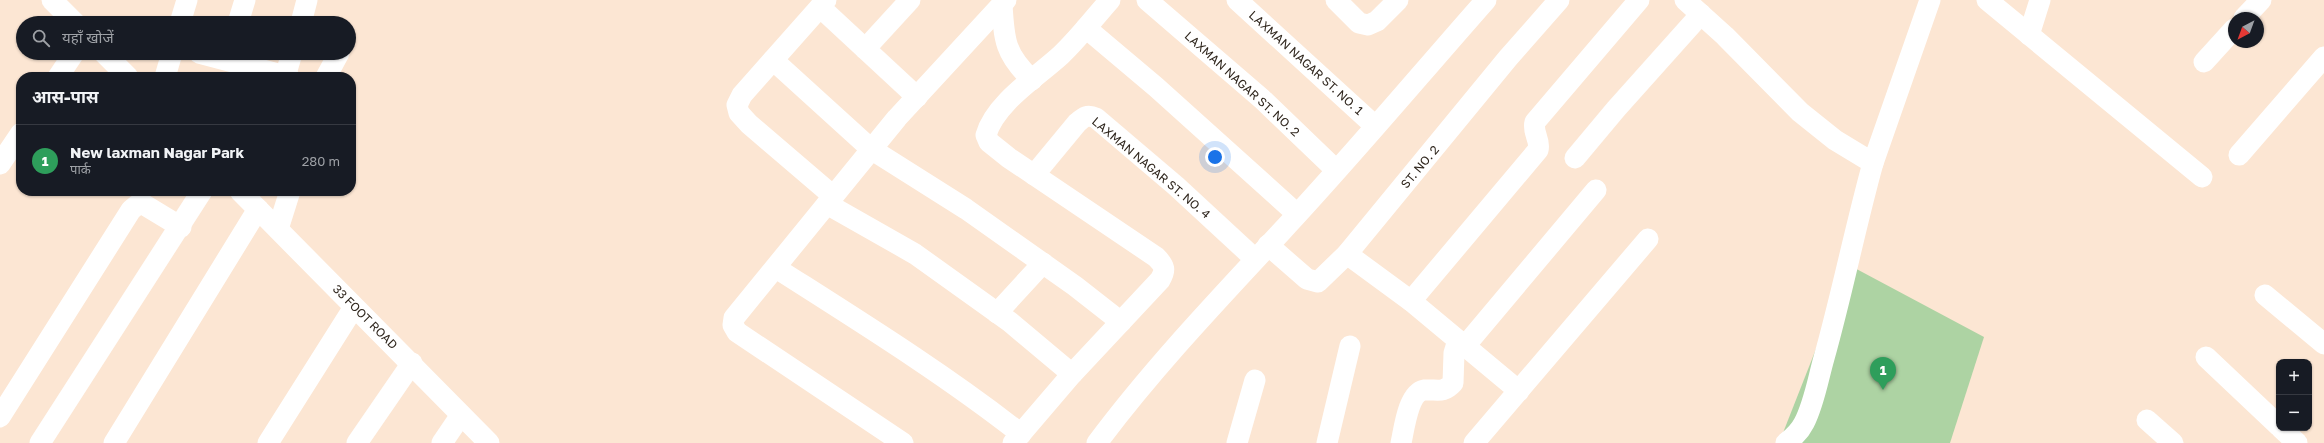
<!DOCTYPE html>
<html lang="hi">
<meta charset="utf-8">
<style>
body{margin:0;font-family:"Golos Text","Noto Sans Devanagari",sans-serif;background:#242831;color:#f1f3f6}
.controls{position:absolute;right:12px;bottom:12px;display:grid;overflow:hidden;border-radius:8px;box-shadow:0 1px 3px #0004}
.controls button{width:36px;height:36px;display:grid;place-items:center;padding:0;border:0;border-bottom:1px solid #363941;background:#171b24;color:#f1f3f6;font:20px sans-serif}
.compass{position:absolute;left:2228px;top:12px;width:36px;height:36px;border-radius:50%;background:#171b24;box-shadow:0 1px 3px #0004;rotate:221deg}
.you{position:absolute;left:1215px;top:157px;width:14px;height:14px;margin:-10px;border:3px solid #fff;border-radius:50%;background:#1a73e8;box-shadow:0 0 0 6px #1a73e833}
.badge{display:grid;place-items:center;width:26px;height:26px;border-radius:50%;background:#ea580c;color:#fff;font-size:13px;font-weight:700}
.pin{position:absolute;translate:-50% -33px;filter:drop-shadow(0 1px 2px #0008)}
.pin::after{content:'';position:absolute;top:21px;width:14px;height:12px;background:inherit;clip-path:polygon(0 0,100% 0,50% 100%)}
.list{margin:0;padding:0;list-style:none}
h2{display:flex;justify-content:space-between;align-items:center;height:52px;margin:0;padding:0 16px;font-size:17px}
h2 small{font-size:13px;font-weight:400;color:#9ea1a6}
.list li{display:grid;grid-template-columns:26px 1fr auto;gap:12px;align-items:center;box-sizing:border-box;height:72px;padding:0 16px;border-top:1px solid #363941}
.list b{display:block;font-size:15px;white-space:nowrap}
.list p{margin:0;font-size:13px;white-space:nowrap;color:#9ea1a6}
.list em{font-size:13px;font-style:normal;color:#9ea1a6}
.icon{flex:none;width:22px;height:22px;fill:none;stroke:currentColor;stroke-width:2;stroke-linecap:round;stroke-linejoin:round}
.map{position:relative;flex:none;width:2324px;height:443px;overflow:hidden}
.search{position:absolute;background:#171b24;box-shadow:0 1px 3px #0004;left:16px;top:16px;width:340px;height:44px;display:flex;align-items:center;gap:10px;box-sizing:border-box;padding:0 14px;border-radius:22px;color:#9ea1a6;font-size:15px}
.panel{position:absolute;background:#171b24;box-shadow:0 1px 3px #0004;left:16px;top:72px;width:340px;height:124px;border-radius:16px}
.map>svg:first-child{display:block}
.green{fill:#add3a3}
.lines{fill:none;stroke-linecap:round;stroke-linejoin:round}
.minor{stroke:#fff;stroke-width:21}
.labels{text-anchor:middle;stroke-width:4;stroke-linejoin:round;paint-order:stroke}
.street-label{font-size:12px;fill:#2f261d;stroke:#fff}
</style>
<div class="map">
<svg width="2324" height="443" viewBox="0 0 2324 443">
<rect width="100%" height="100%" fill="#fce6d3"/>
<path class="green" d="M1849,265L1984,337L1950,443H1779Z"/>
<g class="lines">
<g class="minor">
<path d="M52,0L75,23"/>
<path d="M826,0L820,7L917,97"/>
<path d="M1147,0L1262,99L1336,170"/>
<path d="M1237,0L1375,126"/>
<path d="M1336,0L1359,23L1368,25L1377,21L1398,0"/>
<path d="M1685,0L1725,36L1800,112L1835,140L1873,163L1930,0"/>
<path d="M1987,0L2202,177"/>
<path d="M1002,4C1004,41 1005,54 1032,80"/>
<path d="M820,7L742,95L737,105L739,113L749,124L832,195"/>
<path d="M2244,18L2261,0"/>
<path d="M180,23L187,0"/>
<path d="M238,23L245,0"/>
<path d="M301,23L307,0"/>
<path d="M1086,28L1156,87L1297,214"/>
<path d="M2029,35L2040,0"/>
<path d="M865,49L910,0"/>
<path d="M104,53L128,77"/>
<path d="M199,53L289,77"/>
<path d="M773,60L871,149L966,209L1075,286L1121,322"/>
<path d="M2204,62L2234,29"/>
<path d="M58,77L74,53"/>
<path d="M165,77L172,53"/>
<path d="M285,77L292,53"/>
<path d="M326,77L339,53"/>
<path d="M2239,155L2324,57"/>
<path d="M1575,158L1616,109L1701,14"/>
<path d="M0,164L21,133"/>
<path d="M1034,175L1077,123C1084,117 1087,114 1096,118L1176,186L1255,259"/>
<path d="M240,191L489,443"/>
<path d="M827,204L915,254L1010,322L1072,374"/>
<path d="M278,229L290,191"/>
<path d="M1268,245L1307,279L1318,282L1347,254L1508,58L1559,0"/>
<path d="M1347,254L1411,301L1519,391"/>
<path d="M776,268C859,321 943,373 1021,434"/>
<path d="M2265,295L2324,344"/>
<path d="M1411,301L1538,150C1541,140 1532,133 1535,122L1639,0"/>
<path d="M997,313L1043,263"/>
<path d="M1465,346L1596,190"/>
<path d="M2206,357L2279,426"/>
<path d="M0,417L131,210L137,205L143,204L181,227"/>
<path d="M2147,420L2173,443"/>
<path d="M2281,428L2297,443"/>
<path d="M40,443L202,191"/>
<path d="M114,443L258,209"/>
<path d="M268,443L354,307"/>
<path d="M357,443L412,363"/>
<path d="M442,443L461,415"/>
<path d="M903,443L737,332L733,325L734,318L897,118L1006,0"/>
<path d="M1013,443L1072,374L1160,280C1166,270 1165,266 1156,257L1009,158L989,142L986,135C995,103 1037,77 1061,55C1079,38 1094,18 1110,0"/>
<path d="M1097,443C1153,368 1218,300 1282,231C1352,156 1418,77 1486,0"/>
<path d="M1237,443L1255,380"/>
<path d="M1327,443L1350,346"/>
<path d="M1401,443C1404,430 1408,393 1424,390C1437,389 1443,394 1453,383L1454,353L1458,340"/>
<path d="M1474,443L1648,239"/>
<path d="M1786,443C1794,437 1800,431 1804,423C1814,404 1818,379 1824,358C1842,294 1855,228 1873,163"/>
</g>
</g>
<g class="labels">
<g class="street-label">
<text transform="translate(1306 63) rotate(42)" y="4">LAXMAN NAGAR ST. NO. 1</text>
<text transform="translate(1242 84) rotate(42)" y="4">LAXMAN NAGAR ST. NO. 2</text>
<text transform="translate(1420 167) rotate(-50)" y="4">ST. NO. 2</text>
<text transform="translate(1151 168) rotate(40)" y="4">LAXMAN NAGAR ST. NO. 4</text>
<text transform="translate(365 317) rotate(45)" y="4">33 FOOT ROAD</text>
</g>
</g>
</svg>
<div class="controls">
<button>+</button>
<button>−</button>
</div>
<svg class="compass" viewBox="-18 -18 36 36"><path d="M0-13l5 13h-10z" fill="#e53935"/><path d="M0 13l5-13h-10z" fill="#9ea1a6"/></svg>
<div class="you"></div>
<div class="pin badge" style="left:1883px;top:390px;background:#2e9e5b">1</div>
<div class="search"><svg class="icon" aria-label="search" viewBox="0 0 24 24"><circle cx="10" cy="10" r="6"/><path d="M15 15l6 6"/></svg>यहाँ खोजें</div>
<section class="panel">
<h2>आस-पास<small></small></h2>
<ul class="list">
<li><span class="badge" style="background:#2e9e5b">1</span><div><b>New laxman Nagar Park</b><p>पार्क</p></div><em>280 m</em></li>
</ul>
</section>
</div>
